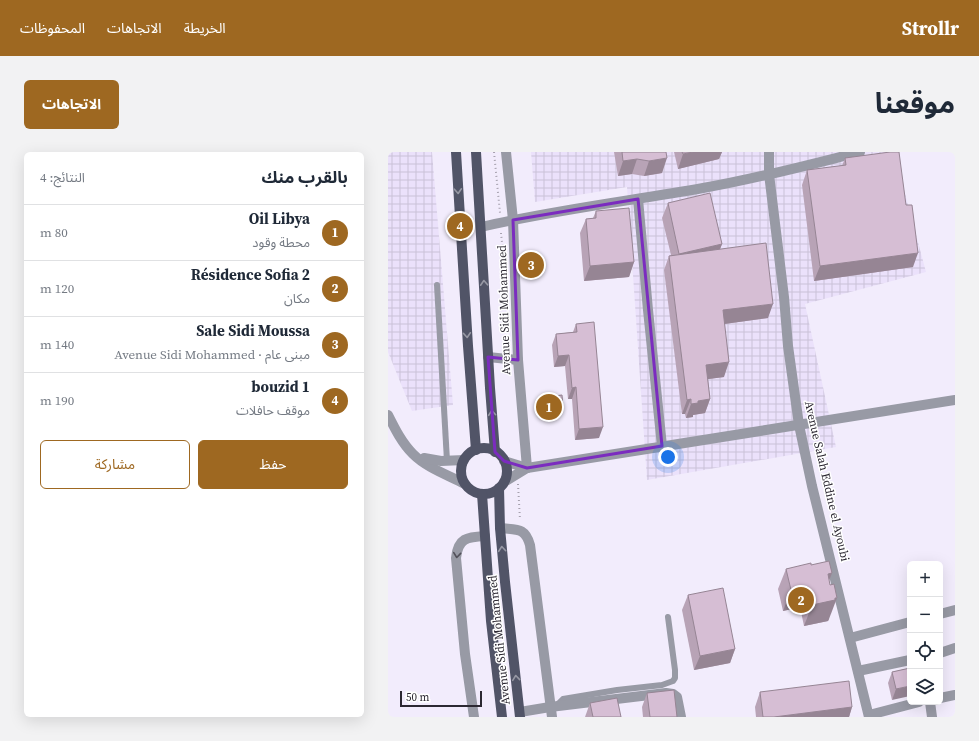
<!DOCTYPE html>
<html lang="ar">
<meta charset="utf-8">
<style>
body{margin:0;font-family:"Source Serif 4","Noto Sans Arabic",serif;background:#f2f2f3;color:#1f2937;direction:rtl}
.controls{position:absolute;right:12px;bottom:12px;display:grid;overflow:hidden;border-radius:6px;box-shadow:0 4px 16px #0002}
.controls button{width:36px;height:36px;display:grid;place-items:center;padding:0;border:0;border-bottom:1px solid #e0e1e3;background:#fff;color:#1f2937;font:20px sans-serif}
.scale{position:absolute;left:12px;bottom:10px;width:82px;box-sizing:border-box;padding-left:4px;border:2px solid #2c2832;border-top:0;font-size:11px;line-height:14px;white-space:nowrap;color:#2c2832;-webkit-text-stroke:3px #fff;paint-order:stroke}
.you{position:absolute;left:280px;top:305px;width:14px;height:14px;margin:-10px;border:3px solid #fff;border-radius:50%;background:#1a73e8;box-shadow:0 0 0 6px #1a73e833}
.badge{display:grid;place-items:center;width:26px;height:26px;border-radius:50%;background:#9e6821;color:#fff;font-size:13px;font-weight:700}
.pin{position:absolute;translate:-50% -50%;border:2px solid #fff;box-shadow:0 1px 4px #0006}
.list{margin:0;padding:0;list-style:none}
h2{display:flex;justify-content:space-between;align-items:center;height:52px;margin:0;padding:0 16px;font-size:17px}
h2 small{font-size:13px;font-weight:400;color:#747a83}
.list li{display:grid;grid-template-columns:26px 1fr auto;gap:12px;align-items:center;box-sizing:border-box;height:56px;padding:0 16px;border-top:1px solid #e0e1e3}
.list b{display:block;font-size:15px;white-space:nowrap}
.list p{margin:0;font-size:13px;white-space:nowrap;color:#747a83}
.list em{font-size:13px;font-style:normal;color:#747a83}
.actions{display:flex;gap:8px;padding:12px 16px}
.actions a{flex:1;padding:9px 0;border:1px solid #9e6821;border-radius:6px;text-align:center;font-size:14px;color:#9e6821}
.actions .main{background:#9e6821;color:#fff}
.icon{flex:none;width:22px;height:22px;fill:none;stroke:currentColor;stroke-width:2;stroke-linecap:round;stroke-linejoin:round}
.map{position:relative;flex:none;width:567px;height:565px;overflow:hidden;direction:ltr;border-radius:6px}
header{display:flex;align-items:center;gap:24px;box-sizing:border-box;height:56px;padding:0 20px;background:#9e6821;color:#fff}
header strong{font-size:19px}
nav{display:flex;gap:22px;margin-inline-start:auto;font-size:14px}
.intro{display:flex;align-items:center;justify-content:space-between;box-sizing:border-box;height:96px;padding:0 24px}
h1{margin:0;font-size:28px}
.button{padding:10px 18px;border-radius:6px;background:#9e6821;color:#fff;font-size:14px;font-weight:700}
main{display:flex;gap:24px;padding:0 24px}
aside{flex:1;background:#fff;border-radius:6px;box-shadow:0 4px 16px #0002}
.map>svg:first-child{display:block}
.industrial{fill:url(#industrial-grid)}
.lines{fill:none;stroke-linecap:round;stroke-linejoin:round}
.path{stroke:#a6a1ae;stroke-width:2;stroke-dasharray:1 3;stroke-linecap:butt}
.service{stroke:#989aa5;stroke-width:6}
.minor{stroke:#989aa5;stroke-width:10}
.tertiary{stroke:#989aa5;stroke-width:10}
.primary{stroke:#515467;stroke-width:10}
.wall{fill:#b8a3b6}
.shaded-wall{fill:#968594}
.building{fill:#d6bed4;stroke:#968594}
.oneway{stroke:#9798a4}
.oneway2{stroke:#52505a}
.marked{fill:none;stroke:#7b2cbf;stroke-width:3;stroke-linejoin:round}
.labels{text-anchor:middle;stroke-width:3;stroke-linejoin:round;paint-order:stroke}
.street-label{font-size:12px;fill:#2c2832;stroke:#fff}
</style>
<header>
<strong>Strollr</strong>
<nav><a>الخريطة</a><a>الاتجاهات</a><a>المحفوظات</a></nav>
</header>
<div class="intro"><h1>موقعنا</h1><a class="button">الاتجاهات</a></div>
<main>
<div class="map">
<svg width="567" height="565" viewBox="0 0 567 565">
<defs>
<pattern id="industrial-grid" width="8" height="8" patternUnits="userSpaceOnUse"><rect width="8" height="8" fill="#ebe1fb"/><path d="M0 4h8M4 0v8" fill="none" stroke="#cac1d8"/></pattern>
</defs>
<rect width="100%" height="100%" fill="#f2ecfc"/>
<g class="industrial">
<path d="M0,0H44L65,253L24,259L0,200Z"/>
<path d="M143,0H506L538,120L417,152L448,295L259,328L239,35L147,50Z"/>
</g>
<g class="lines">
<g class="path">
<path d="M106,0L112,61"/>
<path d="M113,81L115,100"/>
<path d="M130,332L132,368"/>
</g>
<g class="service">
<path d="M49,133L59,309"/>
<path d="M168,554L175,547L229,538L274,533L285,529L287,526V518L280,465"/>
</g>
<g class="minor">
<path d="M118,0L125,68L130,208L139,316"/>
<path d="M381,0V22L396,145L400,194L411,273L424,334L481,565"/>
<path d="M250,47L260,158L274,294"/>
<path d="M93,75C166,58 241,49 315,36C368,27 420,13 472,0"/>
<path d="M100,205L130,208"/>
<path d="M116,309L139,316"/>
<path d="M116,330L139,316L567,248"/>
<path d="M112,376C129,378 137,375 142,393L164,565"/>
<path d="M552,462L567,458"/>
<path d="M462,486L522,470"/>
<path d="M552,501L567,496"/>
<path d="M470,519L522,508"/>
<path d="M552,546L567,543"/>
<path d="M542,550L544,565"/>
<path d="M132,560L162,555L278,541L285,542L289,545L293,565"/>
<path d="M481,563L531,550"/>
<path d="M86,565L77,502L68,406C70,386 79,385 97,384"/>
</g>
<g class="tertiary">
<path d="M0,263C7,277 14,291 25,302C39,316 60,323 77,332"/>
<path d="M36,306L53,309L76,308"/>
</g>
<g class="primary">
<path d="M68,0L80,194L88,298"/>
<path d="M88,0L102,236L107,300"/>
<circle cx="96" cy="319" r="23"/>
<path d="M111,336L112,376L117,430L132,565"/>
<path d="M94,342L103,469L114,565"/>
</g>
</g>
<g class="wall">
<path d="M226,0H278L274,21L256,24L244,22L230,24Z"/>
<path d="M286,0H334L331,7L290,17Z"/>
<path d="M457,6L518,53L525,115L426,129L414,33L419,18L454,14Z"/>
<path d="M280,51L334,92L332,97L380,166L336,172V225L320,227L322,247L317,261L305,263V265L298,266L297,262H294L276,118L281,104L283,103L274,66Z"/>
<path d="M208,59L246,110L241,125L196,129L192,81L198,67L205,66Z"/>
<path d="M188,172L211,286L187,288L184,247H180L177,214L166,215L164,193L168,182L185,180Z"/>
<path d="M151,246L173,260L150,262L149,249Z"/>
<path d="M423,413L441,428V467L440,469L416,474L412,455L395,459L390,437L398,417Z"/>
<path d="M300,443L347,497L342,511L306,518L294,458Z"/>
<path d="M522,516L504,548L500,531L504,520Z"/>
<path d="M372,540L464,555L461,565H368L367,555Z"/>
<path d="M259,541L289,565H255L254,555Z"/>
<path d="M202,551L233,565H197Z"/>
</g>
<g class="shaded-wall">
<path d="M305,0H334L331,7L290,17L295,2Z"/>
<path d="M279,6L274,21L256,24L261,9Z"/>
<path d="M249,7L244,22L230,24L235,9Z"/>
<path d="M334,92L328,107L286,116L291,102Z"/>
<path d="M530,101L525,115L426,129L432,114Z"/>
<path d="M246,110L241,125L196,129L202,114Z"/>
<path d="M385,152L380,166L329,173L335,158Z"/>
<path d="M181,203L177,214L166,215L170,204Z"/>
<path d="M341,210L336,225L313,228L318,213Z"/>
<path d="M188,235L184,247H180L184,236Z"/>
<path d="M303,247L297,262H294L299,248Z"/>
<path d="M322,247L317,261L305,263V265L298,266L303,252L310,249Z"/>
<path d="M175,256L173,260L150,262L152,258Z"/>
<path d="M215,275L211,286L187,288L191,277Z"/>
<path d="M444,421L436,442L440,422Z"/>
<path d="M420,435L412,455L395,459L403,438Z"/>
<path d="M449,446L441,467L440,469L416,474L424,453Z"/>
<path d="M347,497L342,511L306,518L312,504Z"/>
<path d="M522,534V544L504,548L508,537Z"/>
<path d="M464,555L461,565H386Z"/>
</g>
<g class="building">
<path d="M234,0H278L279,6L261,9L249,7L235,9Z"/>
<path d="M294,0H305L295,2Z"/>
<path d="M502,0H511L518,53H524L530,101L432,114L419,18L458,13L457,6Z"/>
<path d="M322,41L334,92L291,102L280,51Z"/>
<path d="M241,56L246,110L202,114L198,67L208,66V59Z"/>
<path d="M378,91L385,152L335,158L341,210L318,213L322,247L310,249V251L303,252V247L299,248L281,104Z"/>
<path d="M206,170L215,275L191,277L188,235L184,236L181,203L170,204L168,182L189,180L188,172Z"/>
<path d="M174,243L175,256L152,258L151,246Z"/>
<path d="M441,409L444,421L440,422L442,433L446,432L449,446H447V448L424,453L420,435L403,438L398,417L423,411V413Z"/>
<path d="M335,436L347,497L312,504L300,443Z"/>
<path d="M522,516V534L508,537L504,520Z"/>
<path d="M461,529L464,555L386,565H375L372,540Z"/>
<path d="M286,538L289,565H262L259,541Z"/>
<path d="M229,546L233,565H205L202,551Z"/>
</g>
<defs><path id="oneway-chevron" d="M-2-3.5L2.5 0L-2 3.5" fill="none" stroke-width="1.6" stroke-linecap="round" stroke-linejoin="round"/></defs>
<g class="oneway">
<use href="#oneway-chevron" transform="translate(70 39) rotate(87)"/>
<use href="#oneway-chevron" transform="translate(96 131) rotate(-93)"/>
<use href="#oneway-chevron" transform="translate(79 183) rotate(86)"/>
<use href="#oneway-chevron" transform="translate(104 261) rotate(-95)"/>
<use href="#oneway-chevron" transform="translate(114 397) rotate(-95)"/>
<use href="#oneway-chevron" transform="translate(128 526) rotate(-96)"/>
</g>
<use class="oneway2" href="#oneway-chevron" transform="translate(69 403) rotate(96)"/>
<path class="marked" d="M250,47L274,294L139,316L116,309L107,300L100,205L130,208L125,68Z"/>
<g class="labels">
<g class="street-label">
<text transform="translate(116 158) rotate(-92)" y="4">Avenue Sidi Mohammed</text>
<text transform="translate(439 329) rotate(77)" y="4">Avenue Salah Eddine el Ayoubi</text>
<text transform="translate(111 488) rotate(-96)" y="4">Avenue Sidi Mohammed</text>
</g>
</g>
</svg>
<div class="controls">
<button>+</button>
<button>−</button>
<button><svg class="icon" aria-label="locate" viewBox="0 0 24 24"><circle cx="12" cy="12" r="6"/><path d="M12 2v4M12 18v4M2 12h4M18 12h4"/></svg></button>
<button><svg class="icon" aria-label="layers" viewBox="0 0 24 24"><path d="M12 4l9 5-9 5-9-5zM3 14l9 5 9-5"/></svg></button>
</div>
<div class="scale">50 m</div>
<div class="you"></div>
<div class="pin badge" style="left:161px;top:255px">1</div>
<div class="pin badge" style="left:413px;top:448px">2</div>
<div class="pin badge" style="left:143px;top:113px">3</div>
<div class="pin badge" style="left:72px;top:74px">4</div>
</div>
<aside>
<h2>بالقرب منك<small>النتائج: 4</small></h2>
<ul class="list">
<li><span class="badge">1</span><div><b>Oil Libya</b><p>محطة وقود</p></div><em>80 m</em></li>
<li><span class="badge">2</span><div><b>Résidence Sofia 2</b><p>مكان</p></div><em>120 m</em></li>
<li><span class="badge">3</span><div><b>Sale Sidi Moussa</b><p>مبنى عام · Avenue Sidi Mohammed</p></div><em>140 m</em></li>
<li><span class="badge">4</span><div><b>bouzid 1</b><p>موقف حافلات</p></div><em>190 m</em></li>
</ul>
<div class="actions"><a class="main">حفظ</a><a>مشاركة</a></div>
</aside>
</main>
